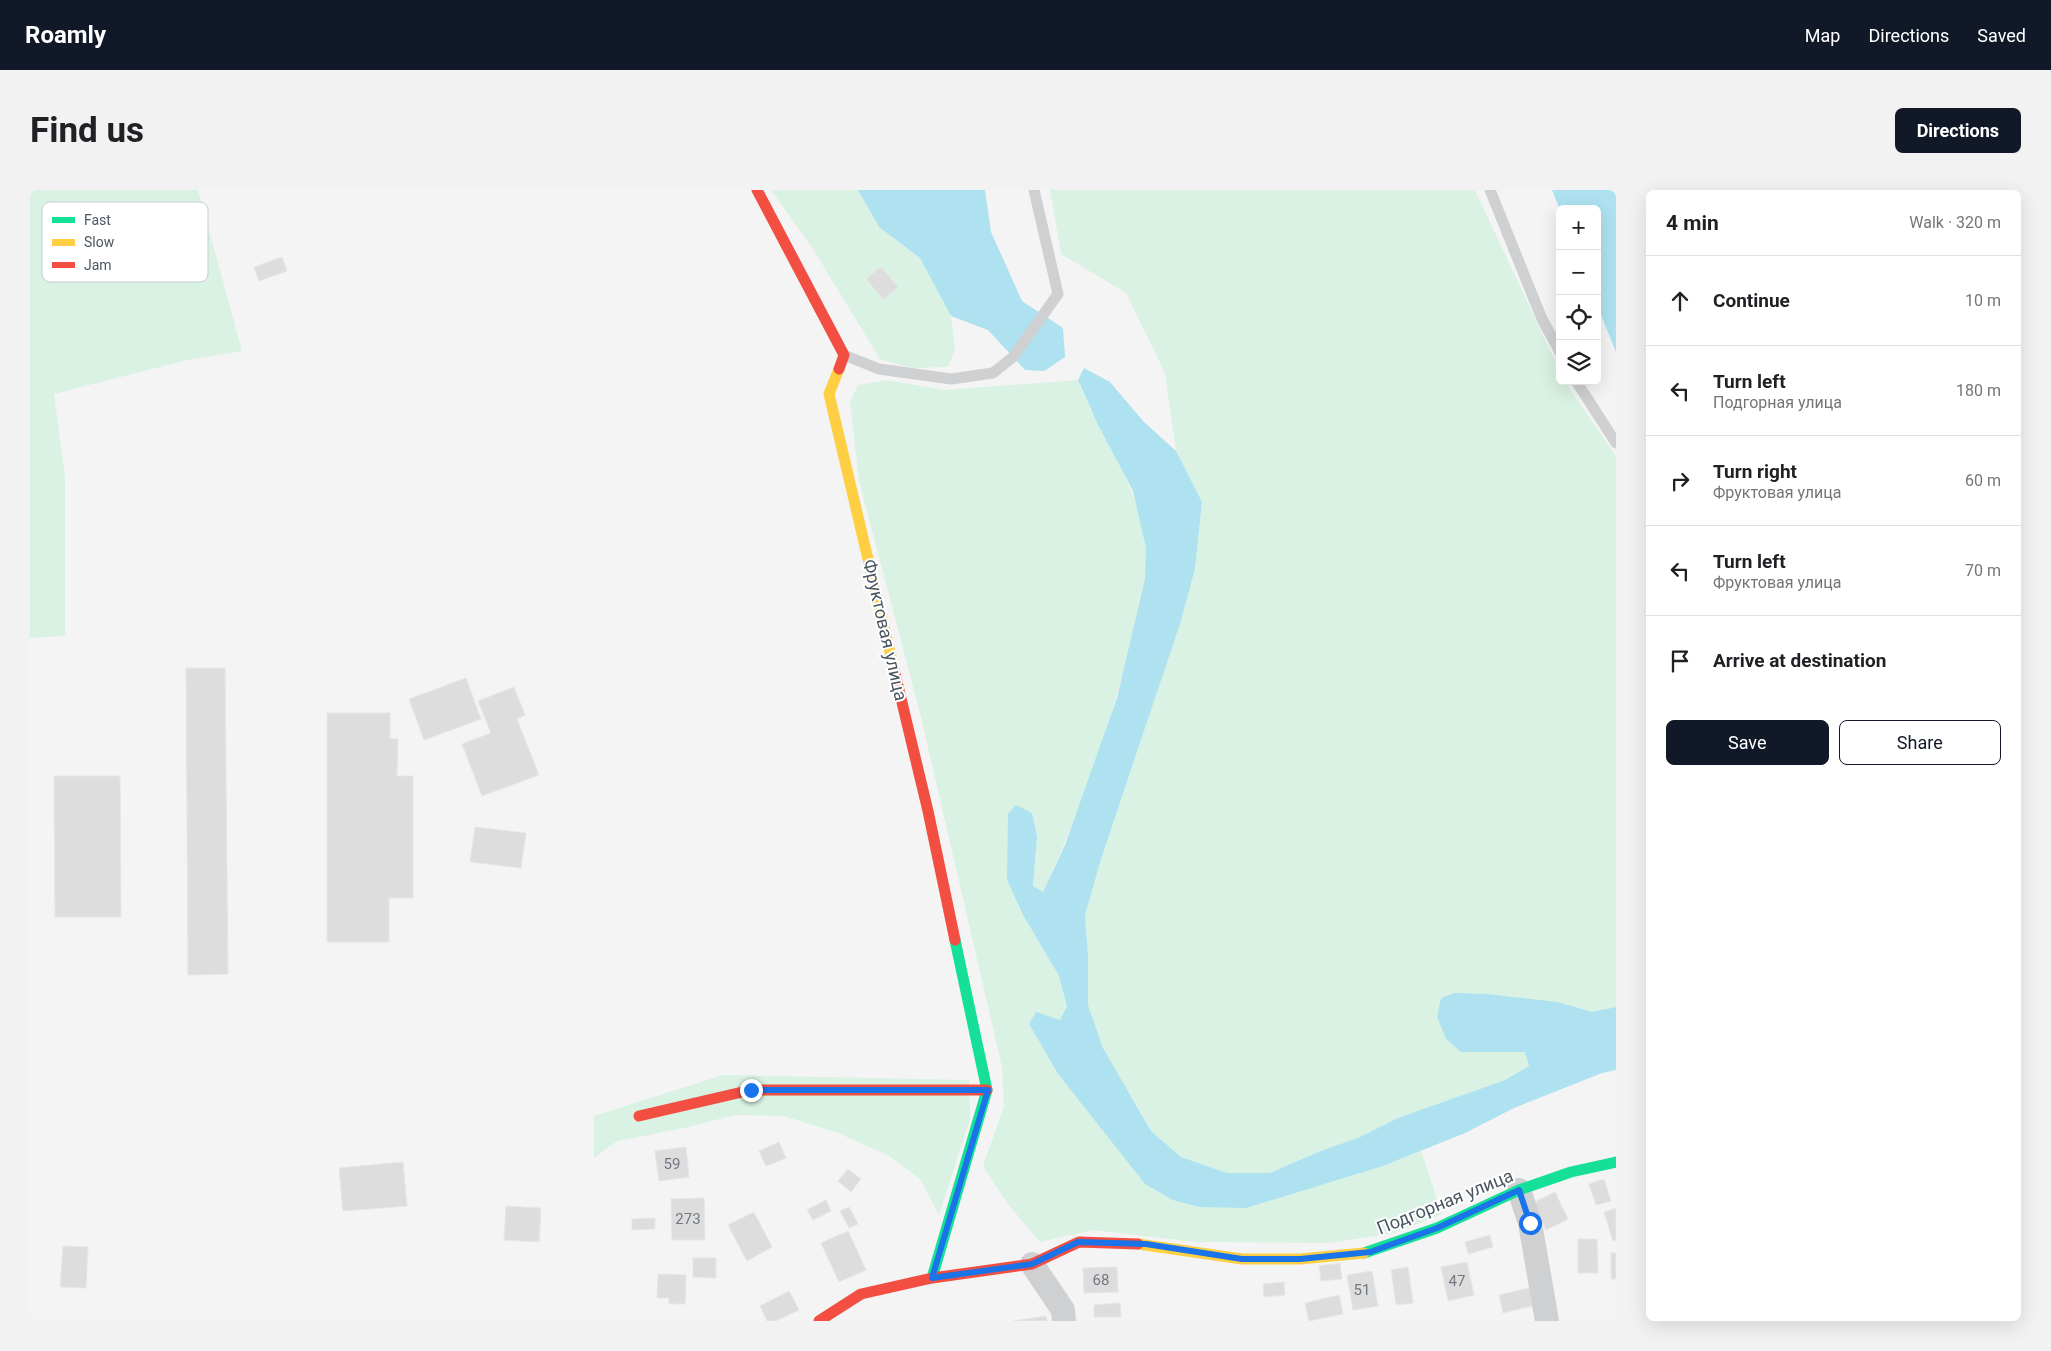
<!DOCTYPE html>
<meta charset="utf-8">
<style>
body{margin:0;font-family:Roboto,sans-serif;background:#f2f2f2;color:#202124}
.controls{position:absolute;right:15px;top:15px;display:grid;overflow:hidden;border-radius:8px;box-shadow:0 5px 20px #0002}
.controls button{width:45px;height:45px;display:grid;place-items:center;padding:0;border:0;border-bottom:1px solid #e0e0e0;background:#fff;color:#202124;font:25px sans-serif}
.stop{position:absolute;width:15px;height:15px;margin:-11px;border:4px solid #1a73e8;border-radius:50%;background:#fff}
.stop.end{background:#1a73e8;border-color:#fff;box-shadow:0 1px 5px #0008}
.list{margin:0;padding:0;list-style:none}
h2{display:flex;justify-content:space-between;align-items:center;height:65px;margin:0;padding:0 20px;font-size:21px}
h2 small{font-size:16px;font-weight:400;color:#757577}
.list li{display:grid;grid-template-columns:32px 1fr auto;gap:15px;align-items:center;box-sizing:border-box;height:90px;padding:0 20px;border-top:1px solid #e0e0e0}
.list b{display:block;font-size:19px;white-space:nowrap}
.list p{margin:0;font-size:16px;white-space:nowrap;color:#757577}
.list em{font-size:16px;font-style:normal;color:#757577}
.actions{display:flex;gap:10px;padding:15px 20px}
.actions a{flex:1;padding:11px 0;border:1px solid #111827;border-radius:8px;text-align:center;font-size:18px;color:#111827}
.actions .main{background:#111827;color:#fff}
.icon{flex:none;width:28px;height:28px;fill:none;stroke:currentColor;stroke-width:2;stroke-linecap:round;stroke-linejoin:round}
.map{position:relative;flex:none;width:1586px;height:1131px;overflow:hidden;border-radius:8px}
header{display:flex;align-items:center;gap:30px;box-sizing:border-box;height:70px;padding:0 25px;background:#111827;color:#fff}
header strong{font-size:24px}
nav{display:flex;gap:28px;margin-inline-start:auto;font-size:18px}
.intro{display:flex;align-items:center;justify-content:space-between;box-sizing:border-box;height:120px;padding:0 30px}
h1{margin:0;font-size:35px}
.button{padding:12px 22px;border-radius:8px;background:#111827;color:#fff;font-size:18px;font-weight:700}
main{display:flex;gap:30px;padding:0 30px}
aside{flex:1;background:#fff;border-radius:8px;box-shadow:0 5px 20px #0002}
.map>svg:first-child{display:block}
.green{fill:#d9f2e3}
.water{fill:#aee2f0}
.building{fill:#ddddde;stroke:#e5e6e7}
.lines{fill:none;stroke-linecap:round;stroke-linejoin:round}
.lane{stroke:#ced0d2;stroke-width:11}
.street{stroke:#ced0d2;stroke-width:24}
.fast{stroke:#16e098;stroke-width:11}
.slow{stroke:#ffcf43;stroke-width:11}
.jam{stroke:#f24e42;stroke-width:11}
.route{stroke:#1a73e8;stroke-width:6}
.labels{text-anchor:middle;stroke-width:4;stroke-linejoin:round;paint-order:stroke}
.number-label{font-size:15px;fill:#707881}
.street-label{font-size:18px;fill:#4a5661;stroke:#fff}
.key{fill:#fff;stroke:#c9ccd0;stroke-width:1}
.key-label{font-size:14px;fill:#4a5661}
</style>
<header>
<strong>Roamly</strong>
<nav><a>Map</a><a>Directions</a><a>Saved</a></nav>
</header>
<div class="intro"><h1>Find us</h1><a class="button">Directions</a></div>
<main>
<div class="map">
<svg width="1586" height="1131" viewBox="0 0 1586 1131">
<rect width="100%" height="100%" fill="#f4f4f4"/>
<g class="green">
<path d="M0,0H168L212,161L157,170L24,204L35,287V446L0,448Z"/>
<path d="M741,0H828L849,37L890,68L909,101L921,126L925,159L918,177L882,178L850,169L783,59Z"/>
<path d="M1020,0H1445L1530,182V191H1534L1586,266V817L1562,822L1528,812L1411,808L1407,827L1416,849L1431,862H1496L1499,876L1475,890L1368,928L1328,948L1293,960L1240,983H1197L1151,967L1121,941L1073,858L1058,815V767L1055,725L1071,669L1150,434L1165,379L1172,312L1146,261L1135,183L1096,103L1031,64Z"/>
<path d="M857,190L914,200L1048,190C1054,205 1061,221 1068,235C1089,277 1112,310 1116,358C1119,390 1109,421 1101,452C1080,537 1050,622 1013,702L1003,696L1007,647L977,690L993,725L1029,786L1037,816L1030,830L999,834L1028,884L1115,994H1294L1353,976L1391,961L1412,1024L1365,1043L1299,1053L1165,1052L1063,1040L1010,1052L978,1014L953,976L974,916L972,877L890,523L829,291L820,212L828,195Z"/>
<path d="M693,885L939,890L940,929L909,1025L890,989L859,966L808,943L754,926L705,925L654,938L587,951L564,968V926Z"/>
</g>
<g class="water">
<path d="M828,0H955L961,42L992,111L1033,138L1035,167L1014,181L995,180L958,140L921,126L890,68L849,37Z"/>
<path d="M1522,0H1586V162L1567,115V19H1530V20Z"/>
<path d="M1054,178L1080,192L1114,232L1146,261L1172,312L1165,379L1150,434L1071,669L1055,725L1058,767V815L1073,858L1121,941L1151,967L1197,983H1240L1293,960L1328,948L1368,928L1475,890L1499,876L1495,862H1431L1416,849L1407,827L1411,808L1424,803L1456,804L1528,812L1562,822L1586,817V880L1572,883L1484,918L1435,943L1353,976L1216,1018L1169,1017L1143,1010L1115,994L1028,884L999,834L1006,822L1030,830L1037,816L1029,786L993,725L977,690L978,624L986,615L1002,623L1007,647L1003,696L1013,702L1035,655L1087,508L1115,389L1116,358L1103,301L1068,235L1048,190Z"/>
</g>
<g class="building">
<path d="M252,67L257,81L229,91L224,77Z"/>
<path d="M851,77L868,97L853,109L836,89Z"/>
<path d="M156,478H195L198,784L158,785Z"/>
<path d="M436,488L451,529L394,550L379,509Z"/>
<path d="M484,497L495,525L487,529L509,585L452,606L432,554L461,543L448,511Z"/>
<path d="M297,523H360V549H368L367,586H383V708H359V752H297Z"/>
<path d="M24,586H90L91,727H25Z"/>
<path d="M445,637L496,643L491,678L440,672Z"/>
<path d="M749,952L756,968L736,976L729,961Z"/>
<path d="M656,957L659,987L629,991L625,961Z"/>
<path d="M373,972L377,1016L313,1021L309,978Z"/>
<path d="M818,979L831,989L821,1002L808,991Z"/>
<path d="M1574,989L1581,1011L1566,1015L1559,994Z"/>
<path d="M1525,1002L1538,1029L1516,1040L1503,1013Z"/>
<path d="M674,1008L675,1050H642L641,1009Z"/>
<path d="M796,1010L801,1021L783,1030L777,1020Z"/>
<path d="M476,1016L511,1018L509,1052L474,1050Z"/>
<path d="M819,1017L828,1034L819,1038L810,1021Z"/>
<path d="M1586,1018V1050L1583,1051L1574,1022Z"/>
<path d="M724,1022L742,1057L717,1071L698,1035Z"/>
<path d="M625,1028V1039L602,1040V1029Z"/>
<path d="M818,1041L836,1080L809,1092L791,1053Z"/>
<path d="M1460,1045L1463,1057L1438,1064L1435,1052Z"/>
<path d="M1548,1049H1567L1568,1083H1548Z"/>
<path d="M33,1056L58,1057L56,1098L30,1097Z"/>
<rect x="1581" y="1063" width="5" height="26"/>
<path d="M663,1068H686V1088L663,1087Z"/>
<path d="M1437,1072L1444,1105L1418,1111L1411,1077Z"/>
<path d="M1310,1073L1312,1089L1291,1091L1289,1076Z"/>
<path d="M1087,1077L1088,1102L1054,1103L1053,1078Z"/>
<path d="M1378,1077L1383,1113L1366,1115L1361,1080Z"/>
<path d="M1342,1081L1348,1116L1323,1120L1317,1085Z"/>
<path d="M628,1084L656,1085L655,1114H639V1108H627Z"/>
<path d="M1254,1092L1255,1105L1234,1107L1233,1094Z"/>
<path d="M1503,1097L1507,1115L1473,1123L1469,1105Z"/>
<path d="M759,1101L769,1120L746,1131H737L730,1116Z"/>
<path d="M1309,1105L1313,1124L1279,1131L1275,1113Z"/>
<path d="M1090,1113L1091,1127H1064V1115Z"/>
<path d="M1016,1126L1017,1131H983Z"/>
</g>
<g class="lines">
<g class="lane">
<path d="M1460,0L1512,129L1530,162"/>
<path d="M814,165L849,179L921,189L963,183L983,167L1028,104L1004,0"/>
<path d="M1546,191L1586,253"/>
</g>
<g class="street">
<path d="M1489,1000L1500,1033L1517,1131"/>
<path d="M1002,1074L1033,1120L1034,1131"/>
</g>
<g class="fast">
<path d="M1334,1063L1407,1038L1489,1000L1541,982L1586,972"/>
<path d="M902,1088L957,900L925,750"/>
</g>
<g class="slow">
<path d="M809,179L799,204L863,475"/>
<path d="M1108,1054L1212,1069H1270L1334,1063"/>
</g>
<g class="jam">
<path d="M727,0L814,165L809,179"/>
<path d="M863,475L898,621L925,750"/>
<path d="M609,926L721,900H957"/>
<path d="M789,1131L831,1104L902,1088L1002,1074L1049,1052L1108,1054"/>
</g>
</g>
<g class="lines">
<path class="route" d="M721,900H958L902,1088L1002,1074L1048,1052L1116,1054L1212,1069H1270L1340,1062L1407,1038L1489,1000L1500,1033"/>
</g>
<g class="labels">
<g class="number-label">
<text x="642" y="979">59</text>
<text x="658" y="1034">273</text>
<text x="1071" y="1095">68</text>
<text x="1427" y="1096">47</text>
<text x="1332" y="1105">51</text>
</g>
<g class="street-label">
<text transform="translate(855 440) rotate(77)" y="6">Фруктовая улица</text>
<text transform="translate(1415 1012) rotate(-22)" y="6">Подгорная улица</text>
</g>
</g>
<rect x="12" y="12" width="166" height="80" rx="8" class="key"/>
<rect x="22" y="27" width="23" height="6" fill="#16e098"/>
<rect x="22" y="49" width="23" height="7" fill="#ffcf43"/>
<rect x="22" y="72" width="23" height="6" fill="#f24e42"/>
<g class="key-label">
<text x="54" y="35">Fast</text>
<text x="54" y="57">Slow</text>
<text x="54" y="80">Jam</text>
</g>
</svg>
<div class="controls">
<button>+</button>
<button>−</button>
<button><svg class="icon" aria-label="locate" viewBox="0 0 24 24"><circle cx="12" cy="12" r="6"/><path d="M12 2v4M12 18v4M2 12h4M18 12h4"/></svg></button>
<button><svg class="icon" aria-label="layers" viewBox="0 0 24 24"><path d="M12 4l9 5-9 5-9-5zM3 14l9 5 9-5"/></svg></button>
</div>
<div class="stop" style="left:1500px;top:1033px"></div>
<div class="stop end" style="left:721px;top:900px"></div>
</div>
<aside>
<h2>4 min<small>Walk · 320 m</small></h2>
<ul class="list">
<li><svg class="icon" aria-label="ahead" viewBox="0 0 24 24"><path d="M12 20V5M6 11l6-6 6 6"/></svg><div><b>Continue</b></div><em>10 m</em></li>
<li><svg class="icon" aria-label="left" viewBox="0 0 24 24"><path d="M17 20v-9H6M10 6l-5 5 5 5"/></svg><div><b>Turn left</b><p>Подгорная улица</p></div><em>180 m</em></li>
<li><svg class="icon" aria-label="right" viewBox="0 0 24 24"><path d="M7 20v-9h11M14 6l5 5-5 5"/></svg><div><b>Turn right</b><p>Фруктовая улица</p></div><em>60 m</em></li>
<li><svg class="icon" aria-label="left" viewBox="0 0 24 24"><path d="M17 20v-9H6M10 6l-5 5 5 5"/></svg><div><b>Turn left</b><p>Фруктовая улица</p></div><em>70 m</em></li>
<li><svg class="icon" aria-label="arrive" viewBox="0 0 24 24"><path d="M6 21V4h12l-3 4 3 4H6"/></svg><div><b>Arrive at destination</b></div></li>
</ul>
<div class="actions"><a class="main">Save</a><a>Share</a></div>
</aside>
</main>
